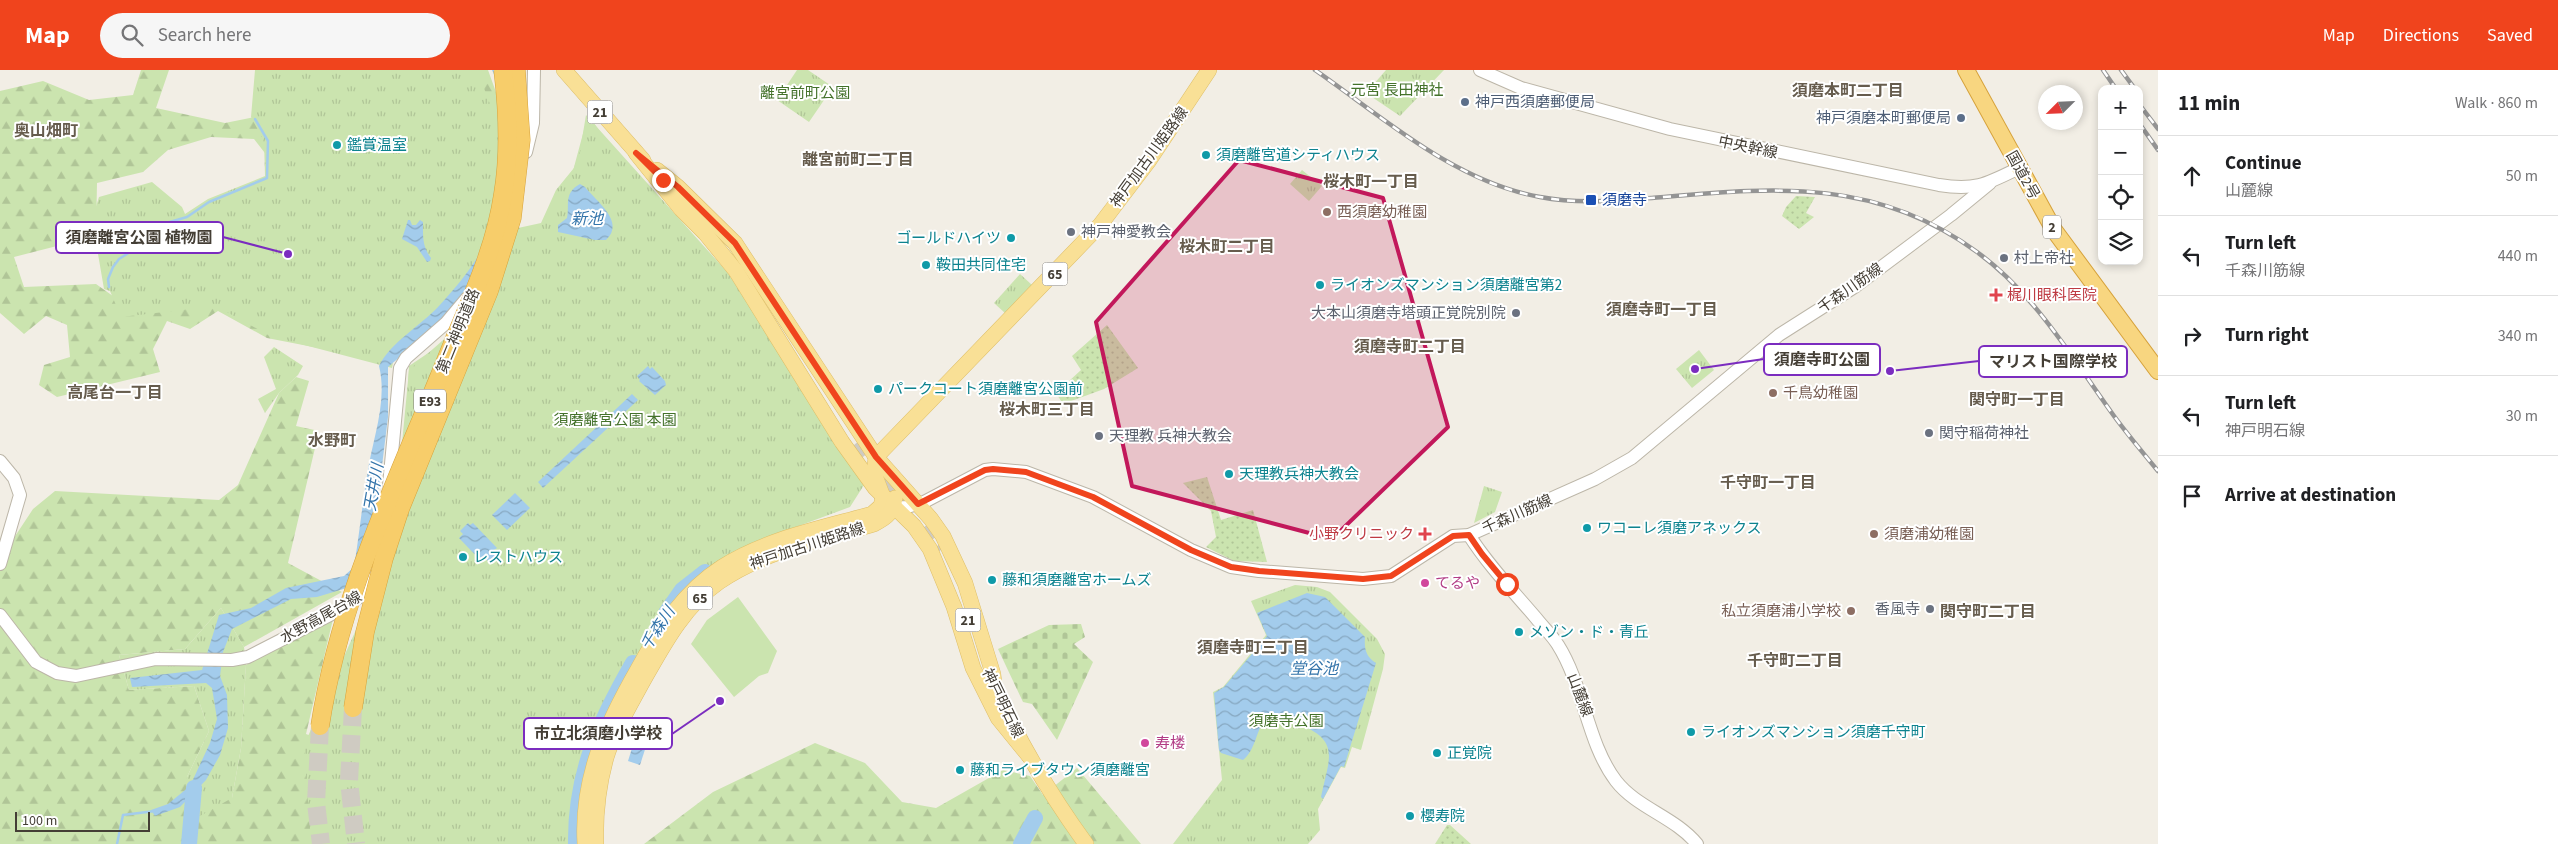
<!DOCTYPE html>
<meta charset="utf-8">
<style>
body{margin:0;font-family:"Source Sans 3","Noto Sans JP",sans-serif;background:#f6f6f6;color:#202124}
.controls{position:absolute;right:15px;top:15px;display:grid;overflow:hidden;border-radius:10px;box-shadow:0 2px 8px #0003}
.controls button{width:45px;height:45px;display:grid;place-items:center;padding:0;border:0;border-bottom:1px solid #e0e0e0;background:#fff;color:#202124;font:25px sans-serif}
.compass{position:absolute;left:2038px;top:15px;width:45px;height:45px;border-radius:50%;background:#fff;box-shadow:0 2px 8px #0003;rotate:246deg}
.scale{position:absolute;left:15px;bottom:12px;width:135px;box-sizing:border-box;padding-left:5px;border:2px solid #443e35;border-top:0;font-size:14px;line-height:18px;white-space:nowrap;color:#443e35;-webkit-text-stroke:4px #fff;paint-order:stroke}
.stop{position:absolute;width:15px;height:15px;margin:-11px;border:4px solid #f0441d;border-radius:50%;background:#fff}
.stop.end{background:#f0441d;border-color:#fff;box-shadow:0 1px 5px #0008}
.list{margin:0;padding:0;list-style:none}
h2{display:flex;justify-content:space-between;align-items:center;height:65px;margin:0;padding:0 20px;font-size:21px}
h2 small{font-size:16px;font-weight:400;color:#757577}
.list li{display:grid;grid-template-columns:32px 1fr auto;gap:15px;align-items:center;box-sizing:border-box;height:80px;padding:0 20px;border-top:1px solid #e0e0e0}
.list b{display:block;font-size:19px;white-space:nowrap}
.list p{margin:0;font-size:16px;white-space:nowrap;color:#757577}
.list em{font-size:16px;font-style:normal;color:#757577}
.icon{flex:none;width:28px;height:28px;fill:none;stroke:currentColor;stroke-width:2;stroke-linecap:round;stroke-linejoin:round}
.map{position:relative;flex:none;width:2158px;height:774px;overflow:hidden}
header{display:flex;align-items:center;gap:30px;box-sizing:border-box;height:70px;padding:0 25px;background:#f0441d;color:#fff}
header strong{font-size:24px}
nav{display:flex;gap:28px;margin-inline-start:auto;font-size:18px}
.search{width:350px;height:45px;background:#f6f6f6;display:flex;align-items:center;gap:12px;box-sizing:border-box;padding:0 18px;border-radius:28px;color:#757577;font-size:19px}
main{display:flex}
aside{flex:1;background:#fff}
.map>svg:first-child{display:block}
.grass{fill:url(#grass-dots)}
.forest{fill:url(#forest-firs);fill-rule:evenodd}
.cemetery{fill:url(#cemetery-stones)}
.park{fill:url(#park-tufts)}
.pitch{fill:#cbe4af}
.water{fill:url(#water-waves)}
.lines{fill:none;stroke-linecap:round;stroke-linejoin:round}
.stream{stroke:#a3ccec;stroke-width:2.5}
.river{stroke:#a3ccec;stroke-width:16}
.primary-tunnel{stroke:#cfcbc2;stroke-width:15;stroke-dasharray:15 8;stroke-linecap:butt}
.motorway-tunnel{stroke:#cfcbc2;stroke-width:18;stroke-dasharray:18 9;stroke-linecap:butt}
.tertiary-casing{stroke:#bcb6a8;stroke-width:14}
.primary-casing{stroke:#debe67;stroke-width:16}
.trunk-casing{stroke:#d6a23b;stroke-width:18}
.tertiary{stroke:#fff;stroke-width:12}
.primary{stroke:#f9e096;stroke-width:15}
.trunk{stroke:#f8d680;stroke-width:16}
.rail-casing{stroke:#949494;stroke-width:4.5}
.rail{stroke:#fff;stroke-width:2.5;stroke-dasharray:8;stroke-linecap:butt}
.motorway-bridge-casing{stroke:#d6a23b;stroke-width:19;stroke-linecap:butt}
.motorway-bridge{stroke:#f7cd6a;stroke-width:18}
.route{stroke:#f0441d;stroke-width:6}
.marked{fill:#c2185b;fill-opacity:0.2;stroke:#c2185b;stroke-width:4;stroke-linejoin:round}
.service-dot{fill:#5c6f8a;stroke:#fff;stroke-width:2}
.culture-dot{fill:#0f9aa8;stroke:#fff;stroke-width:2}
.transit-dot{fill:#1a4fb4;stroke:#fff;stroke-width:2}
.education-dot{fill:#8d6e63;stroke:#fff;stroke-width:2}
.worship-dot{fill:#6b7280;stroke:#fff;stroke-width:2}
.health-dot{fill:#e0444e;stroke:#fff;stroke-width:2}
.hotel-dot{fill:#d1479c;stroke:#fff;stroke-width:2}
.labels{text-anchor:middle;stroke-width:4;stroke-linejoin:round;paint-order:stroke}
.shield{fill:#fff;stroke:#7c7872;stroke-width:1}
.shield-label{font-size:14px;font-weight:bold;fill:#443e35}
.park-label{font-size:15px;fill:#44722b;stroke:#fff}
.service-label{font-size:15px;fill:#4e5e75;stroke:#fff;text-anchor:start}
.culture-label{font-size:15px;fill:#0d838f;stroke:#fff;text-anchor:start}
.street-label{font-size:15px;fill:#443e35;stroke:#fff}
.transit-label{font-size:15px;fill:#164399;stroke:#fff;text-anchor:start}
.education-label{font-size:15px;fill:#785e54;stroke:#fff;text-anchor:start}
.worship-label{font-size:15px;fill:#5b616d;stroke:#fff;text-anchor:start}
.health-label{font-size:15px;fill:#be3a42;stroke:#fff;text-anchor:start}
.hotel-label{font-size:15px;fill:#b23c85;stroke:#fff;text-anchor:start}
.neighbourhood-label{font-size:16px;font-weight:bold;fill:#665c4d;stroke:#fff}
.water-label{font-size:16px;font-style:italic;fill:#3374aa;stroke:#fff}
.leader{fill:none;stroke:#7b2cbf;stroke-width:2}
.callout-dot{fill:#7b2cbf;stroke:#fff;stroke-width:2}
.callout{fill:#fff;stroke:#7b2cbf;stroke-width:2}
.callout-label{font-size:16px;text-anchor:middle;font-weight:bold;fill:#443e35}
</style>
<header>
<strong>Map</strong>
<div class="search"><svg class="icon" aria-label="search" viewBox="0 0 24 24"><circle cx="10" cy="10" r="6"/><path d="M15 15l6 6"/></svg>Search here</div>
<nav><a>Map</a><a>Directions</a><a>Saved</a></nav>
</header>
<main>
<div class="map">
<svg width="2158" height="774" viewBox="0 0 2158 774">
<defs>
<pattern id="grass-dots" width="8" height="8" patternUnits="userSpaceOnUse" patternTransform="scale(1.25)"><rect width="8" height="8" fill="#cbe4af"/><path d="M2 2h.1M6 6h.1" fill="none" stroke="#b0c597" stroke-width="1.8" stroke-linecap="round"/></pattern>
<pattern id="forest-firs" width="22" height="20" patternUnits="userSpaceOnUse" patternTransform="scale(1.25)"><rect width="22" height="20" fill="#cbe4af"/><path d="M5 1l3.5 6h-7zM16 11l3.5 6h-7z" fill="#b0c597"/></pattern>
<pattern id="cemetery-stones" width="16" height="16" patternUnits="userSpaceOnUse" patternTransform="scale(1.25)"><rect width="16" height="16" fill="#cbe4af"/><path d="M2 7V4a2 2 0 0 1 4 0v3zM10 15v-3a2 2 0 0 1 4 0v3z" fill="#b0c597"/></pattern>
<pattern id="park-tufts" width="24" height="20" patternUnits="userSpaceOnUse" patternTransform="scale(1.25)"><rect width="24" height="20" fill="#cbe4af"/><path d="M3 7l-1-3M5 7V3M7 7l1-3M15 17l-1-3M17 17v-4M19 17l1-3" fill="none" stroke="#b0c597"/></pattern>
<pattern id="water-waves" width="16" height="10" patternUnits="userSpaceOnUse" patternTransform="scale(1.25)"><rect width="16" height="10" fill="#a3ccec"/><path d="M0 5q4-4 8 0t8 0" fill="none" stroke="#86a7c0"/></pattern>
</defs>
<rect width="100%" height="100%" fill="#f2eee5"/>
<g class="grass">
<path d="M1796,126L1815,127L1806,143L1814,147L1799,159L1782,146L1786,137Z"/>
<path d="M1107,255L1138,298L1104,319L1063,334L1056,323L1081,300L1072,286Z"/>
<path d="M1207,407L1221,450L1253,440L1267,492L1234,491L1206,477L1216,467L1211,441L1183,413Z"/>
<path d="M1447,755H1450L1471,774H1435Z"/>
</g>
<g class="forest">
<path d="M141,0H169L156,38L225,53L265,45L270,0H488L497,25L499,70L385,291L267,268L218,241L190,259L167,251L153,279L160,302L57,327L39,315L44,295L70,287L67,255L46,246L24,264L0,243V21L43,11L89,30L133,25ZM211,67L254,69L282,105L127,236L96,214L24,217L14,187L96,166L97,113L143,102L168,80Z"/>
<path d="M588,45L859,415L692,507L502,774H0V489L33,439L55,421L219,430L238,415L279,323L296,307L309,311L296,356L319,361L288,493L342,522L244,577L221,538L185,579L119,585L129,620L194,616L209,661L187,707L232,728L241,678L246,595L333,549L306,664L325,671L403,403L409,296L483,246L556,164Z"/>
<path d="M815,673L865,693L902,732L936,738L1003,700L1030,706L1043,725L1077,698L1141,774H644L713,722Z"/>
</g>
<path class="cemetery" d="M1081,554L1085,567L1074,574L1093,592L1057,670L1032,634L1023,632L998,579L1049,555Z"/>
<g class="park">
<path d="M255,0H477L500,60L494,144L465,219L394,287L392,298L270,266L216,236L121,247L110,221L104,219L92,149L99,127L152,112L182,137L185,144L208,129L265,106L264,71L251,47Z"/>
<path d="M797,0H808L833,17L809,52L777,30Z"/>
<path d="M1386,0H1444L1400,46L1366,23Z"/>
<path d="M586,45L728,203L864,415L850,437L755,472L720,489L683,522L591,682L577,747V774H311L304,675L369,531L395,447L409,300L491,228L518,158L541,153L556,120L578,93Z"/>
<path d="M1302,100L1322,116L1309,131L1290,114Z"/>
<path d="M1020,204L1032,215L1006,244L994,233Z"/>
<path d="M274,277L303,296L298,305L279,323L265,343L258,329L276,319L264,287Z"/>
<path d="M1699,280L1714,300L1692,318L1676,299Z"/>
<path d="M1484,416L1502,422L1495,442L1474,453Z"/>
<path d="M1295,515L1317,517L1330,522L1377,569L1385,584L1383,599L1361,680L1352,677L1345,698L1341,697L1318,739L1320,760L1308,774H1173L1222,710L1213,622L1223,617L1266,565L1251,531Z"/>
<path d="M221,538L244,577L246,595L241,678L232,728L184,755L187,707L209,661L194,616L129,620L119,585L185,579Z"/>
</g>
<path class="pitch" d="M738,527L777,581L768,603L759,606L734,627L691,574L707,550Z"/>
<g class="water">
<path d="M492,0H510L502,150L463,225L443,250L388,297V347L380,412L371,453L350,517L317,527L291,529L232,559L223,582L220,606L227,625L228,658L220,685L206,710L180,737L155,746L151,740L168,734L190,716L210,673L217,649L212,618L206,613L132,617L130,608L202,600L219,545L251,538L286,518L344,506L354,497C359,467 362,436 367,406C372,370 388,332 379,296C391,272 420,256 438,237C461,212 489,179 495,144C503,99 500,52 495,7Z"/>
<path d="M580,114L585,117C596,131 626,152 606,170H595L558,162V155L567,148C570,136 563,123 580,114Z"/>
<path d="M408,150H410L412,155H416L420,150L423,152C423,166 422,176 431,188L430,191L427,192L417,177L402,169Z"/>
<path d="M648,296L650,299L652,297L665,311L666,315L655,325L639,311L640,310L637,306Z"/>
<path d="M632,324L638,330L543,418L538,412Z"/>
<path d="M515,423L530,438L507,460L492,445Z"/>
<path d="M468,453L470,455L473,453L497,478L494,480L497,484L489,492L486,489L482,492L459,468L463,464L460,461Z"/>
<path d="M1307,523L1325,527L1365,567C1364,579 1366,587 1376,593L1344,697L1341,696L1323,729L1321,727C1330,685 1341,670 1294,652V649L1275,643L1267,646C1256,659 1256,680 1243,690L1221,683L1219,680L1214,623L1224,617L1267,566L1257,543Z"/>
<path d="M638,659L650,664L640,695L628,691Z"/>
</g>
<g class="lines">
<g class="stream">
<path d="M109,217L108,209L113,197L119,189L141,175L156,156L187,147L209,132L267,108L268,71L255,49"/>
<path d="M117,774L123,745L155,741"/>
</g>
<g class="river">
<path d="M666,543L682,520L705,502"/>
<path d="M189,774L194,718"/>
<path d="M576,774C575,704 599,652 633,593"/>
<path d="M1021,774L1035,748"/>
</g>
<g class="primary-tunnel">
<path d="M854,375L905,437"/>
<path d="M923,458L941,480"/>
</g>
<g class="motorway-tunnel">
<path d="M353,638L349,711L356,774"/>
<path d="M320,656L316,733L321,774"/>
</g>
<g class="tertiary-casing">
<g id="tertiary">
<path d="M1480,0L1521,18L1670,59L1939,115C1975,121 1987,114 2019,98"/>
<path d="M526,82L533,53L534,0"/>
<path d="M0,391L14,408L20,425L0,494"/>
<path d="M389,415L400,298L406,288L446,253L467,228"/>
<path d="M890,438L907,437L924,432L985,400L993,399L1026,402L1093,427L1191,480L1231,497L1259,501L1363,509L1391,506L1453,466L1469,465L1595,409L1632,388L1779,265L1856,216L1951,145L1990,113"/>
<path d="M1469,465C1488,495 1513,521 1536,548C1543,557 1552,565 1558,575C1584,616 1587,673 1616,711C1637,738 1675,747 1697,774"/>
<path d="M0,545L36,592L57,603L76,606L156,589L232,590L248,587L330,545L366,523L373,508"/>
</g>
</g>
<g class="primary-casing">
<g id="primary">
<path d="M564,0L643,90"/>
<path d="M636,83L681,139L705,163L736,201L842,372L875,418L914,456L930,479L954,537L973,598L998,648L1029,686"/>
<path d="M657,100L678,117L735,173L876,387L931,449L943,466L965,513L993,604L995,619"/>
<path d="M992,611C1017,669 1049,723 1086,774"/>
<path d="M585,774C581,708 606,655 638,599C660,559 683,522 722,497C766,469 822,458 872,444L881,436L883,427L874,403L876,387L1100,155L1148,92L1209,0"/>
<path d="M596,774C595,744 598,717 606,688C614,662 629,637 642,613C663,576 683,537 719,512C764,481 822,469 874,454C888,447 892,443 895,428"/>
</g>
</g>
<g class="trunk-casing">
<path id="trunk" d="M1966,0L2054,160L2158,301"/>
</g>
<use href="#tertiary" class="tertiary"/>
<use href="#primary" class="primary"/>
<use href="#trunk" class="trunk"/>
<g class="rail-casing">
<g id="rail">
<path d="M1315,0C1384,48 1455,112 1540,127C1582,135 1622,130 1664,127C1780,117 1877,109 1977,182C2035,224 2073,289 2114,346C2128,365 2143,383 2158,401"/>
<path d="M2103,0L2116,19"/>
<path d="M2121,0L2135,19"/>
<path d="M2139,34L2158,59"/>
<path d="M2139,53L2158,80"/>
</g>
</g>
<use href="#rail" class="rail"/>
<g class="motorway-bridge-casing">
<g id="motorway-bridge">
<path d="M353,638L365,562L384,488L400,439L489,221L512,148L521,70L516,0"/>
<path d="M320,656C340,525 399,407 448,285C469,233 495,180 503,124C510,83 508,42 503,0"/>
</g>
</g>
<use href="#motorway-bridge" class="motorway-bridge"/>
</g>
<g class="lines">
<path class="route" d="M663,110L636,83L678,117L735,173L876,387L918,434L985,400L993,399L1026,402L1093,427L1191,480L1231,497L1259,501L1363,509L1391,506L1453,466L1469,465L1482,484L1507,514"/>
</g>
<path class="marked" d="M1239,90L1383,128L1448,357L1332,469L1132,416L1096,252Z"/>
<g class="service-dot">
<circle cx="1465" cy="32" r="5"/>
<circle cx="1961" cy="48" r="5"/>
</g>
<g class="culture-dot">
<circle cx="337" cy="75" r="5"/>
<circle cx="1206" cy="85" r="5"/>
<circle cx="1011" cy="168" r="5"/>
<circle cx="926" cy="195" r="5"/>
<circle cx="1320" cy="215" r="5"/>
<circle cx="878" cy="319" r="5"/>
<circle cx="1229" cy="404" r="5"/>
<circle cx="1587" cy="458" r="5"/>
<circle cx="463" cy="487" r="5"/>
<circle cx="992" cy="510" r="5"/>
<circle cx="1519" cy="562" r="5"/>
<circle cx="1691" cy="662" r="5"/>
<circle cx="1437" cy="683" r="5"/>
<circle cx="960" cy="700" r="5"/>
<circle cx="1410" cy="746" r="5"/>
</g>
<rect class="transit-dot" x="1585" y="124" width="12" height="12" rx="2.5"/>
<g class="education-dot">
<circle cx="1327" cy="142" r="5"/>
<circle cx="1773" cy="323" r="5"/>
<circle cx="1874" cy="464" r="5"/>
<circle cx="1851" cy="541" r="5"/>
</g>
<g class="worship-dot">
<circle cx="1071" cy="162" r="5"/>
<circle cx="2004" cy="188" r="5"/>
<circle cx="1516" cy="243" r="5"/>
<circle cx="1929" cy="363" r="5"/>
<circle cx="1099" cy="366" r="5"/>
<circle cx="1930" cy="539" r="5"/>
</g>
<g class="health-dot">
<path d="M1993.5 217.5h5v5h5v5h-5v5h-5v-5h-5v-5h5z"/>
<path d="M1422.5 456.5h5v5h5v5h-5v5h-5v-5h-5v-5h5z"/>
</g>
<g class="hotel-dot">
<circle cx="1425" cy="513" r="5"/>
<circle cx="1145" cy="673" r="5"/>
</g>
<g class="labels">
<g class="shield">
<rect x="587.5" y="30.5" width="25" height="23" rx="4"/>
<rect x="2043" y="145.5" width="18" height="23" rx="4"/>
<rect x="1042.5" y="192.5" width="25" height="23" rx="4"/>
<rect x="414" y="319.5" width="32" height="23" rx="4"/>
<rect x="687.5" y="516.5" width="25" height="23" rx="4"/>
<rect x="955.5" y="538.5" width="25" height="23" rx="4"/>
</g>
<g class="shield-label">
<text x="600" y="47">21</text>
<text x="2052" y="162">2</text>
<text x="1055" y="209">65</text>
<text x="430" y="336">E93</text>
<text x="700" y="533">65</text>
<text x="968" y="555">21</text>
</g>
<g class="park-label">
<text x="1397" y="25">元宮 長田神社</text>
<text x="805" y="28">離宮前町公園</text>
<text x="615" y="355">須磨離宮公園 本園</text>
<text x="1286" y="656">須磨寺公園</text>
</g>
<g class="service-label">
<text x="1475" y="37">神戸西須磨郵便局</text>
<text x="1951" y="53" text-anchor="end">神戸須磨本町郵便局</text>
</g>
<g class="culture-label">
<text x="347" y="80">鑑賞温室</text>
<text x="1216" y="90">須磨離宮道シティハウス</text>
<text x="1001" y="173" text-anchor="end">ゴールドハイツ</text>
<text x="936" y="200">鞍田共同住宅</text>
<text x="1330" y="220">ライオンズマンション須磨離宮第2</text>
<text x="888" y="324">パークコート須磨離宮公園前</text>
<text x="1239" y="409">天理教兵神大教会</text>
<text x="1597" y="463">ワコーレ須磨アネックス</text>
<text x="473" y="492">レストハウス</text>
<text x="1002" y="515">藤和須磨離宮ホームズ</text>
<text x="1529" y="567">メゾン・ド・青丘</text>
<text x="1701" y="667">ライオンズマンション須磨千守町</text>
<text x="1447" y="688">正覚院</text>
<text x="970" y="705">藤和ライブタウン須磨離宮</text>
<text x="1420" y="751">櫻寿院</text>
</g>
<g class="street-label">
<text transform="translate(1748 77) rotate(12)" y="5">中央幹線</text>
<text transform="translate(1149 87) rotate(-54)" y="5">神戸加古川姫路線</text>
<text transform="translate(2023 105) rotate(61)" y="5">国道2号</text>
<text transform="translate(1850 218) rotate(-35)" y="5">千森川筋線</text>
<text transform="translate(458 261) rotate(-68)" y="5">第二神明道路</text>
<text transform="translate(1517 444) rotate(-24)" y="5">千森川筋線</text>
<text transform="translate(807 476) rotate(-18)" y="5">神戸加古川姫路線</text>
<text transform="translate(321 547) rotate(-29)" y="5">水野高尾台線</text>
<text transform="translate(1580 625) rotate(69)" y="5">山麓線</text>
<text transform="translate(1003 633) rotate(64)" y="5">神戸明石線</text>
</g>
<g class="transit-label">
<text x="1602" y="135">須磨寺</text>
</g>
<g class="education-label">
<text x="1337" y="147">西須磨幼稚園</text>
<text x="1783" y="328">千鳥幼稚園</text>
<text x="1884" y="469">須磨浦幼稚園</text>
<text x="1841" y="546" text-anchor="end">私立須磨浦小学校</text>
</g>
<g class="worship-label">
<text x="1081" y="167">神戸神愛教会</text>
<text x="2014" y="193">村上帝社</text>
<text x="1506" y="248" text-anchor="end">大本山須磨寺塔頭正覚院別院</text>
<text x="1939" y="368">関守稲荷神社</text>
<text x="1109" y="371">天理教 兵神大教会</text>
<text x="1920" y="544" text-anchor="end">香風寺</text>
</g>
<g class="health-label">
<text x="2007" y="230">梶川眼科医院</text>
<text x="1414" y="469" text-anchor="end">小野クリニック</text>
</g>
<g class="hotel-label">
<text x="1435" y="518">てるや</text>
<text x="1155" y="678">寿楼</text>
</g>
<g class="neighbourhood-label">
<text x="1848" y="26">須磨本町二丁目</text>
<text x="46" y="66">奥山畑町</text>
<text x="858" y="95">離宮前町二丁目</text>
<text x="1371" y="117">桜木町一丁目</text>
<text x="1227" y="182">桜木町二丁目</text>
<text x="1662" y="245">須磨寺町一丁目</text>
<text x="1410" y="282">須磨寺町二丁目</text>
<text x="115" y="328">高尾台一丁目</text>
<text x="2017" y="335">関守町一丁目</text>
<text x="1047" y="345">桜木町三丁目</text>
<text x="332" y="376">水野町</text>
<text x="1768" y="418">千守町一丁目</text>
<text x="1988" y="547">関守町二丁目</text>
<text x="1253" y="583">須磨寺町三丁目</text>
<text x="1795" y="596">千守町二丁目</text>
</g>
<g class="water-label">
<text x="587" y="154">新池</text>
<text transform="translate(373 417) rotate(-80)" y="6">天井川</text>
<text transform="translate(657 558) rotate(-57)" y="6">千森川</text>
<text x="1314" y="604">堂谷池</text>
</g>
</g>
<path class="leader" d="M288 184L223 167M1695 299L1764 289M1890 301L1979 291M720 631L672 664"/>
<g class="callout-dot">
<circle cx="288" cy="184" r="5"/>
<circle cx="1695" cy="299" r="5"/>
<circle cx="1890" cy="301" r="5"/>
<circle cx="720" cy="631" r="5"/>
</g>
<g class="callout">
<rect x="56" y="152" width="167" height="31" rx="5"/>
<rect x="1764" y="274" width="116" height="31" rx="5"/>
<rect x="1979" y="276" width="148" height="31" rx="5"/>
<rect x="524" y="648" width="148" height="31" rx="5"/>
</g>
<g class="callout-label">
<text x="139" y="173">須磨離宮公園 植物園</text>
<text x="1822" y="295">須磨寺町公園</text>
<text x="2053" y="297">マリスト国際学校</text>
<text x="598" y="669">市立北須磨小学校</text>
</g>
</svg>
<div class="controls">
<button>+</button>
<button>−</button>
<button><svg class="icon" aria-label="locate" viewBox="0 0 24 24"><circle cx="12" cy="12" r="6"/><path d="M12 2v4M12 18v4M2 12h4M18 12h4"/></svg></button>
<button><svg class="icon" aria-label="layers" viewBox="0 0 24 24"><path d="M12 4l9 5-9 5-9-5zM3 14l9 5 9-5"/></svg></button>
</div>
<svg class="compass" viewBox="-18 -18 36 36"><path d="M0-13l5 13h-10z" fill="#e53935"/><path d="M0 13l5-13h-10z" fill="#757577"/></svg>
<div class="scale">100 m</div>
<div class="stop" style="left:1507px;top:514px"></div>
<div class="stop end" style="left:663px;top:110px"></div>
</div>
<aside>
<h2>11 min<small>Walk · 860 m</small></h2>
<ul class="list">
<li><svg class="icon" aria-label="ahead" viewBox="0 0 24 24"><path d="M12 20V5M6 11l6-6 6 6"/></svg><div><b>Continue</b><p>山麓線</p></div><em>50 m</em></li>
<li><svg class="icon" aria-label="left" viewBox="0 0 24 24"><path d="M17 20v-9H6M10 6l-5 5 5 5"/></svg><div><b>Turn left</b><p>千森川筋線</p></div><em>440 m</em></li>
<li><svg class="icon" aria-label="right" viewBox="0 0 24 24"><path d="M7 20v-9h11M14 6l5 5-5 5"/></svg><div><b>Turn right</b></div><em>340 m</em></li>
<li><svg class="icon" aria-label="left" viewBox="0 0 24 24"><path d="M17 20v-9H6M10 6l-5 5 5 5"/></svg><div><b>Turn left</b><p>神戸明石線</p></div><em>30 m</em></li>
<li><svg class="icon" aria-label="arrive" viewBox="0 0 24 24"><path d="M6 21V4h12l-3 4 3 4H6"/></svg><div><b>Arrive at destination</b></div></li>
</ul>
</aside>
</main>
